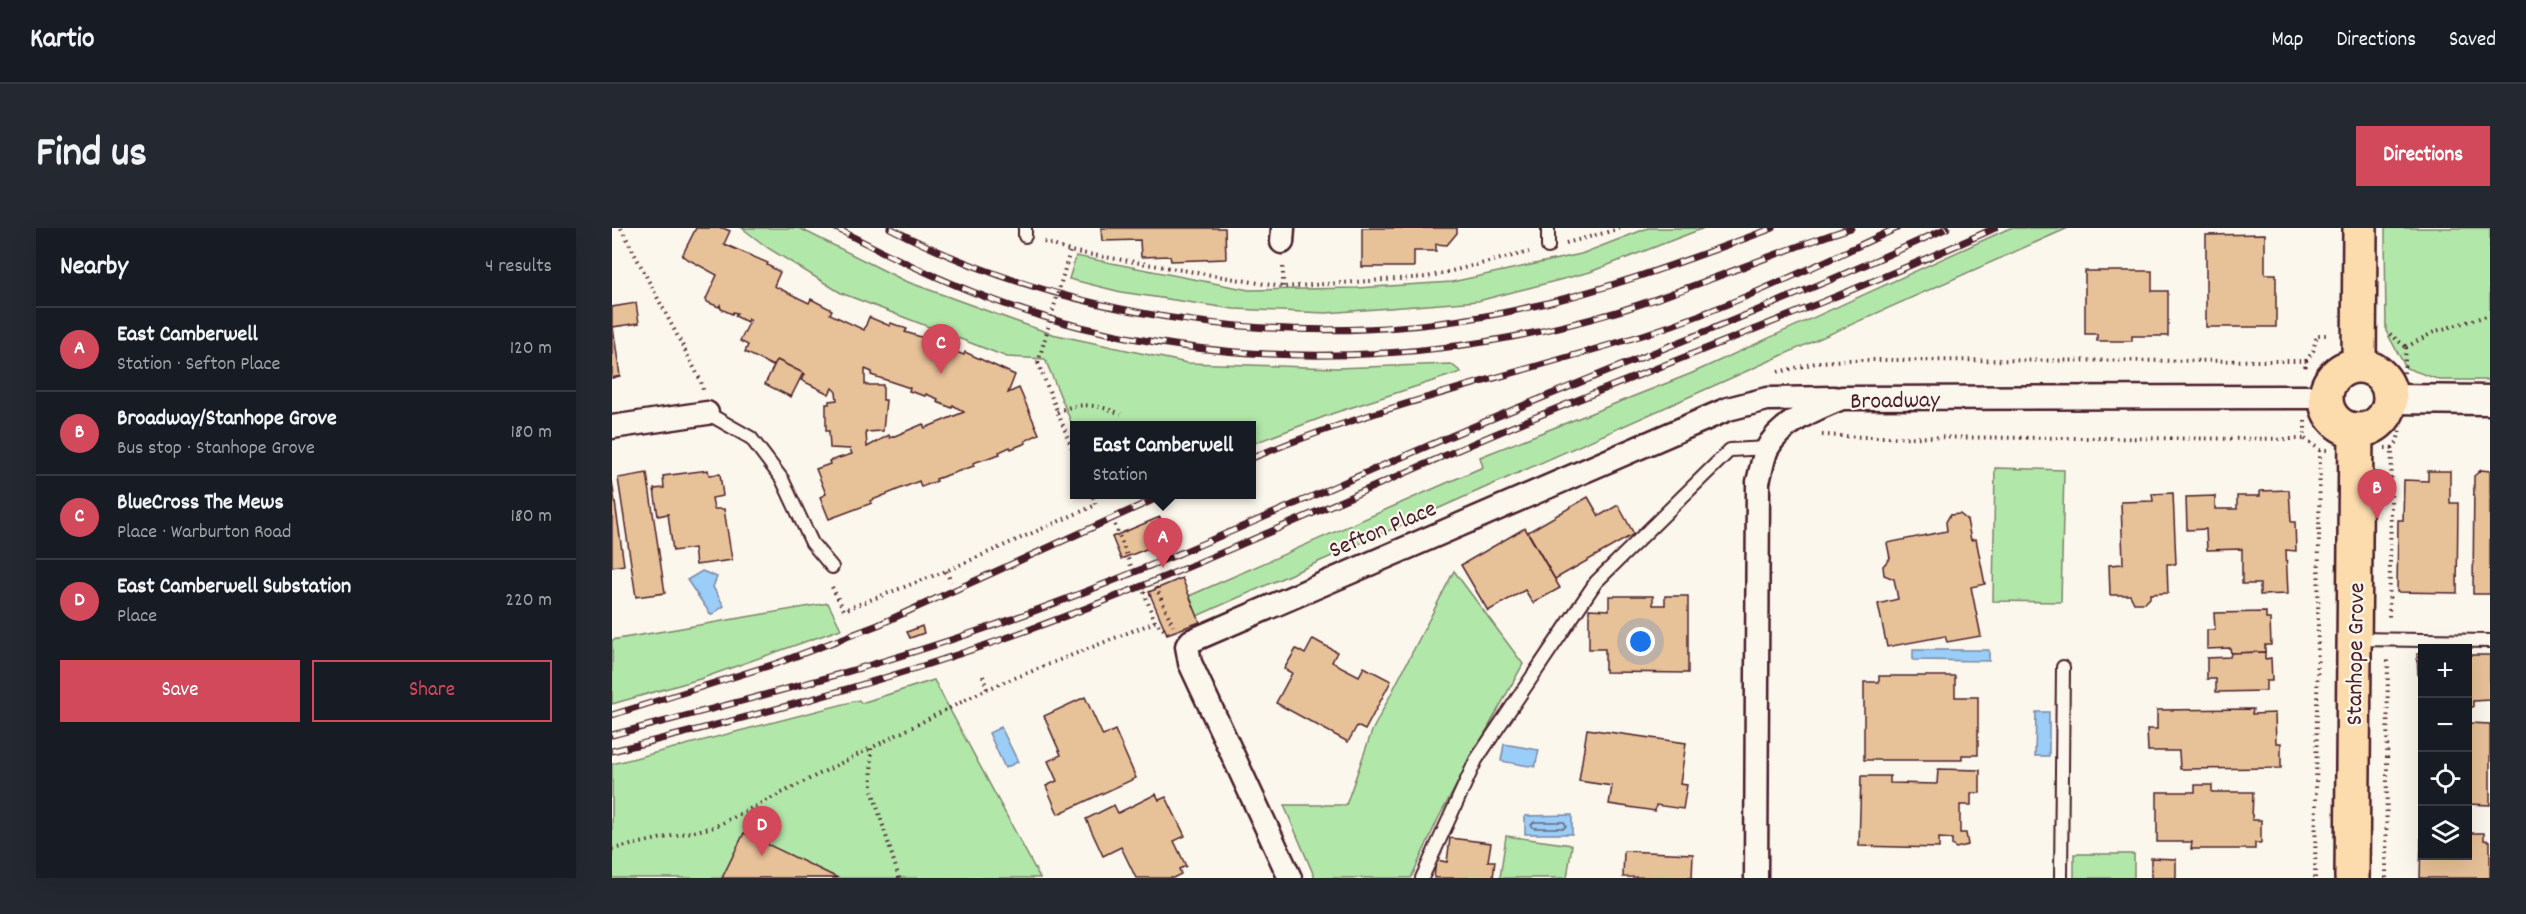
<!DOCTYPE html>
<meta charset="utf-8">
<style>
body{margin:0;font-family:Dekko,sans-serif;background:#242831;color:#f1f3f6}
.controls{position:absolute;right:18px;bottom:18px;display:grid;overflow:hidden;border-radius:0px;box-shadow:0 6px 24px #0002}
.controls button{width:54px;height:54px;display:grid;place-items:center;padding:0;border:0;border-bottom:2px solid #363941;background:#171b24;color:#f1f3f6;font:30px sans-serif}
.you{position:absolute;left:1029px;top:414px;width:21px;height:21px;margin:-15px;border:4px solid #fff;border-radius:50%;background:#1a73e8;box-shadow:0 0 0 9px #1a73e833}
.badge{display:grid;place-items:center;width:39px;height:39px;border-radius:50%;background:#d1495b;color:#fff;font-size:20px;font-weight:700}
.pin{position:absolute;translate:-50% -50px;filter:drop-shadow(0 2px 3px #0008)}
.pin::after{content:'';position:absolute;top:32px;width:21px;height:18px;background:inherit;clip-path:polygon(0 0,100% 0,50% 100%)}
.popup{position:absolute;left:458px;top:193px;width:186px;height:78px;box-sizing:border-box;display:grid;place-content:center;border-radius:0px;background:#171b24;filter:drop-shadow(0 2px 4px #0005);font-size:20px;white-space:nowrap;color:#9ea1a6}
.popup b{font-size:22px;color:#f1f3f6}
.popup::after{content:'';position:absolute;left:50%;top:100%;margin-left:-12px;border:12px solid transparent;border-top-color:#171b24}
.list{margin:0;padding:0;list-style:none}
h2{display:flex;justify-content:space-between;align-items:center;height:78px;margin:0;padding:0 24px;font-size:26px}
h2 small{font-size:20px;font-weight:400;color:#9ea1a6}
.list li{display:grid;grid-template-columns:39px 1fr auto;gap:18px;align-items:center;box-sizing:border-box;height:84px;padding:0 24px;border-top:2px solid #363941}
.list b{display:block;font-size:22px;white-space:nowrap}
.list p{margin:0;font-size:20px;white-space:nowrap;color:#9ea1a6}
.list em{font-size:20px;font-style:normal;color:#9ea1a6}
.actions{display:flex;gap:12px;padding:18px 24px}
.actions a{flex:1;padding:14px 0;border:2px solid #d1495b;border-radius:0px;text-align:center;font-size:21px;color:#d1495b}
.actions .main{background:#d1495b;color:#fff}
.icon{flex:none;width:33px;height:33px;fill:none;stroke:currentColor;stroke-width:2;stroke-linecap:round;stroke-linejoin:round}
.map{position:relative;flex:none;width:1878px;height:650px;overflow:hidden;border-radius:0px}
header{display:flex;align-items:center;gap:36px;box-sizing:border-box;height:84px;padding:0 30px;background:#171b24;border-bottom:2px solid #363941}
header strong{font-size:28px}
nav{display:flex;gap:33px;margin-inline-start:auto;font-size:21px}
.intro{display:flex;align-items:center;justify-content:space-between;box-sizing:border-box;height:144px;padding:0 36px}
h1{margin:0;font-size:42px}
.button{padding:15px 27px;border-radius:0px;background:#d1495b;color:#fff;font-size:21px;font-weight:700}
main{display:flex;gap:36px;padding:0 36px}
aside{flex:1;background:#171b24;border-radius:0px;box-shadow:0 6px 24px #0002}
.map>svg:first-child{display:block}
.green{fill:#b2e7aa;stroke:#7e836a;stroke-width:1.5}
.water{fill:#9acdf7;stroke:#7a87a5;stroke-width:1.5}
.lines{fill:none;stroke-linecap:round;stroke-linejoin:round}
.shore{stroke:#6a657d;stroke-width:1.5}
.building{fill:#e7c198;stroke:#4a1f2b;stroke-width:1.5;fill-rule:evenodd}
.service-casing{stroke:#4a1f2b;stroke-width:16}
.minor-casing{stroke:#4a1f2b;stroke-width:27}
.tertiary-casing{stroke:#4a1f2b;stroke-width:33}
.primary-casing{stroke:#4a1f2b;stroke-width:38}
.path{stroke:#4a1f2b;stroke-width:4;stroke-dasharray:1.5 4.5;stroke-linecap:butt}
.service{stroke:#fbf7ec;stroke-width:12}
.minor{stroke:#fbf7ec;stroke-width:22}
.tertiary{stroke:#fbf7ec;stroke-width:28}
.primary{stroke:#fcdcac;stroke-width:33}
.rail-casing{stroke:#4a1f2b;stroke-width:7}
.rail{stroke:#fbf7ec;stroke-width:4.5;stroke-dasharray:14;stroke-linecap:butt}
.path-bridge{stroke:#4a1f2b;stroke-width:4;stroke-dasharray:1.5 4.5;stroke-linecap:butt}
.labels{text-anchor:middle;stroke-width:4.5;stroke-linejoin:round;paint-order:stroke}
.street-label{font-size:24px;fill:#4a1f2b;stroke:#fbf7ec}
</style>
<header>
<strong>Kartio</strong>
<nav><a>Map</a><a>Directions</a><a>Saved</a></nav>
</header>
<div class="intro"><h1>Find us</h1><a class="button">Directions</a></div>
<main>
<aside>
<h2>Nearby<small>4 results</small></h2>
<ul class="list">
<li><span class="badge">A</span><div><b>East Camberwell</b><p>Station · Sefton Place</p></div><em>120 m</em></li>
<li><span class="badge">B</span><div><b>Broadway/Stanhope Grove</b><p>Bus stop · Stanhope Grove</p></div><em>180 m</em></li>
<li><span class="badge">C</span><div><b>BlueCross The Mews</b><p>Place · Warburton Road</p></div><em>180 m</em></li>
<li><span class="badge">D</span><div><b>East Camberwell Substation</b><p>Place</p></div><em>220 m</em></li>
</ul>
<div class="actions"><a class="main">Save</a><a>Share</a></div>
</aside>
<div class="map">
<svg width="1878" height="650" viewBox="0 0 1878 650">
<rect width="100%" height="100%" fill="#fbf7ec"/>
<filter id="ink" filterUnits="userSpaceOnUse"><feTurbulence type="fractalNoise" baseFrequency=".0167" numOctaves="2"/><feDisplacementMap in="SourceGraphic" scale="12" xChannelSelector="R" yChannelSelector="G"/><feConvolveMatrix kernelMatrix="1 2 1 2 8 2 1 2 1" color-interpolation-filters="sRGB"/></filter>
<g filter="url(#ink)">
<g class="green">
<path d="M130,0H187L293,53L403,93L440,106L575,135L724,140L839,136L849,144L722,185L640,216V198H462V201L433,131L395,129L229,65L156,20Z"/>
<path d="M1036,0H1092L978,44L866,73L714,85L622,81L509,64L457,51L464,28L637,62L745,60L840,54L969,26Z"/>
<path d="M1398,0H1456L585,388L577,368L871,239L868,229L1078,146Z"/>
<path d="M1773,0H1878V152H1828L1794,140L1774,103Z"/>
<path d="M1383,240L1452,242L1449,374L1381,373Z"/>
<path d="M842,343L911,436L827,589L799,650H703L672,577H734L760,503Z"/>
<path d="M216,375L229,401L88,451L0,476V412Z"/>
<path d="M322,452L428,650H0V536L247,472L249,475Z"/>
<path d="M894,608L960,617L955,650H888Z"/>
<rect x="1462" y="626" width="60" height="24"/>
</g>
<g class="water">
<path d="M90,343L105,349L101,359L112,378L99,387L75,352Z"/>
<path d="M1301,422H1377V433L1301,432Z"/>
<path d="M1424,484H1437V528H1423Z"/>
<path d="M389,499L406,534L393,540L377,505Z"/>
<path d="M892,516L927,522L923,539L889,533Z"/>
<path d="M960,587V606H913V588Z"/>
</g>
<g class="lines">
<path class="shore" d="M922,594H952L954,598L952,600H922L919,597Z"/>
</g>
<g class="building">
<path d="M84,0H111L118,3L112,16L156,35L155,37L168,44L162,58L197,75L199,71L220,82L218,86L252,102L257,89L278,98L279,95L295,101L293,104L331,116V119L352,127L353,124L403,147L396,165L407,160L427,206L413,213L414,215L399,221L398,219L387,224L388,226L361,235L362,238L324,251L325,253L309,259L307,253L258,273L260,275L217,291L208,269L214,266L204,241L218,236L217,233L240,226L238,221L218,220L217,203H214V176H217V173L225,172L224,164L220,160L217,166L189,152L193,146L165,132L161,138L133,124L136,117L128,113L138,93L136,91L135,94L123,88L125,85L121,84L120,86L109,81L108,77L107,79L95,74L94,71L105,47L70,28ZM253,141L260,144L259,147L298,160L297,163L313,168L314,166L326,171L325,174L340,180L341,177L352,184L313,200L311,196L278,210L277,207L255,219L254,204L271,203L274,172H271V157H253Z"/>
<path d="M489,0H613L614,31L559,33L558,28L529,29L528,12L490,13Z"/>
<path d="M750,0H845V5L835,17L824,16V23H802V39H750Z"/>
<path d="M1653,6V46H1664V99H1594V7Z"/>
<path d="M1473,43H1540V63H1556V108H1520V113H1485V106H1473Z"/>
<path d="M24,75L27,95L1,99L8,148L0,150V79Z"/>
<path d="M165,132L191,145L179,169L153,156Z"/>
<path d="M96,242L97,247L108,246L111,268L100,270L102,281H112L120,332L84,337L82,320L61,323L56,286L46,288L42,261L52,260L51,248Z"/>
<path d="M1869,242L1878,243V366H1861L1862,248Z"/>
<path d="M1816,243H1838V275H1846L1845,365L1785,364L1786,292H1791L1792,252L1816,253Z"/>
<path d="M35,245L53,365L24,369L6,250Z"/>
<path d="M0,253L12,337L0,339Z"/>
<path d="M1677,262L1679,294H1683L1684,323L1674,322L1676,366L1648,367V356H1630V321L1595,322L1594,301L1575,302L1574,269L1603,268V281H1625V268H1648V263Z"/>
<path d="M1561,265L1564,336H1555L1556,365L1538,366V370L1533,375H1522L1518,367H1498L1497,337L1511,336L1509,274L1541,273L1540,266Z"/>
<path d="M976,269L987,288L1006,277L1022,306L943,351L916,304Z"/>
<path d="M1348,286L1355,292L1359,312L1364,311L1373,356L1359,359L1369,408L1335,414L1333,408L1275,419L1266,376L1286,371L1282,351L1272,347L1271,338L1278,330L1275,315L1335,303L1334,294L1338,287Z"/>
<path d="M548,289L557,312L509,331L500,309Z"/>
<path d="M913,300L948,360L921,375L913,362L876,383L849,337Z"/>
<path d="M570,350L588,394L555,406L537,364Z"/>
<path d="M997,368H1041V377H1053V368H1076V445L993,444V421H977V381L997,382Z"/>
<path d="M1654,384V391H1658L1659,417H1653V424L1619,425L1618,420L1595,421V402H1603L1602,385Z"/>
<path d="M310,398L312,405L298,410L295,404Z"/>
<path d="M701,411L725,424L720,434L747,448L752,439L779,453L753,502L745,498L736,514L664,475L680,445L672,441L684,421L693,426Z"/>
<path d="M1653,424V431L1659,430L1660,453H1654V463L1604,464V451H1595V430L1618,429L1619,425Z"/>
<path d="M1805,426H1810V448H1806Z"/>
<path d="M1856,427H1878V472L1861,473V479H1856Z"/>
<path d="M1267,448H1343V469H1366V527H1350V532H1252V454H1267Z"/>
<path d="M473,469L491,508L503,502L524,550L446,586L434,558L445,553L436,533L449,527L432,488Z"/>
<path d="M1641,481L1640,486L1663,485L1664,515H1669V540L1568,541L1567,523H1536L1535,501H1545V482Z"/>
<path d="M1856,495L1878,496V577L1856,576Z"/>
<path d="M975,501L1074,515L1068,556L1075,557L1071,581L1044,577L1043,583L997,576L1000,558L967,553Z"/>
<path d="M1326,541L1368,542V565H1359V577H1348V605H1354L1356,617L1344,620L1340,617V611L1327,610V620L1247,618L1249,548H1278V555L1325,556Z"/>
<path d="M1583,557H1600V564H1641L1640,592H1649V615H1643V621H1579L1580,614H1545V564H1583Z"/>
<path d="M544,566L547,572L554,569L573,608L562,613L574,638L567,641L569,646L561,650H524L509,619L491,628L474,591L502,577L506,585Z"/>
<path d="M132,605L226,650H110Z"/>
<path d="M1856,605H1872V612L1878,613V650H1808L1809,610L1810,628H1856Z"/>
<path d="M838,610L879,615L876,633H883L881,650H822L824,632L835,634Z"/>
<path d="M1012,623L1081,626L1080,650L1011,649Z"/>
<path d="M1539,630L1564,631V650H1539Z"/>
</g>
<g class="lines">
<g class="service-casing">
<g id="service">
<path d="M413,8V0"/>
<path d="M936,19V0"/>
<path d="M95,185L139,210L170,251L200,315L220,339"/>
<path d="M1744,411L1878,413"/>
<path d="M810,650L864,532L984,354L1118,222L1156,220"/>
<path d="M1449,650L1451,439"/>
</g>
</g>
<g class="minor-casing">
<g id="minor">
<path d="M670,14L671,0"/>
<path d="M0,199L95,185"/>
<path d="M678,650L578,435L575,418L579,413L1116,181L1155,171L1222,170"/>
<path d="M1144,650L1146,254C1149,243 1151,230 1155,221C1168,195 1205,180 1230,170L1713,169"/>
</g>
</g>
<g class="tertiary-casing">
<path id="tertiary" d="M1778,171L1878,172"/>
</g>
<g class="primary-casing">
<g id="primary">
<path d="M1747,137L1748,0"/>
<circle cx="1746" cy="170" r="32"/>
<path d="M1740,650L1744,202"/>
</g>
</g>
<g class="path">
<path d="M9,0L89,153L91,162"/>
<path d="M432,14L458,23L671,59L815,49L917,24"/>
<path d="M954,15L1011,0"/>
<path d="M671,39V59"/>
<path d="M1778,106L1794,119"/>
<path d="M1794,119L1824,103L1878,87"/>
<path d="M1694,133L1701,123L1705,107H1717"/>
<path d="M426,135L462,225"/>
<path d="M1166,144L1208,134L1237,132L1694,133L1693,143"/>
<path d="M1792,145L1794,119"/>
<path d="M445,184C467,173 487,177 509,186"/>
<path d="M1693,193V211L1708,222H1715"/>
<path d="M1210,207L1251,209L1693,211"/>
<path d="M1773,220H1780L1777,392"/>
<path d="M1780,220L1785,214L1789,198"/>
<path d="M503,297L519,338"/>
<path d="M334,343L339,354"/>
<path d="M220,359L232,382L334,343L484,277L480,266"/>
<path d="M544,359L561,398"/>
<path d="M532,364L543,394L556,405"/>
<path d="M371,448L375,461"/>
<path d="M0,621L102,599L259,520"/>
<path d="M287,650L260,562L259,520L375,461L543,394"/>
<path d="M1703,650L1708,222"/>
<path d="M1774,650L1776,430"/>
</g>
<use href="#service" class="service"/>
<use href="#minor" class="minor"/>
<use href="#tertiary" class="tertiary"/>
<use href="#primary" class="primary"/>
<g class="rail-casing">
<g id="rail">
<path d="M224,0C302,41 383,78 469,99C645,142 831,135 1004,84C1084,60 1160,25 1239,0"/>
<path d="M278,0C459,94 691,124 890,85C983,67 1073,33 1161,0"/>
<path d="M640,230C767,177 902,147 1034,106C1121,78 1203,38 1285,0"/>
<path d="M0,487L166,435L266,397L554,266"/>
<path d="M0,507C134,472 269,438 400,391C565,332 723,256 884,189C1034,126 1187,69 1335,0"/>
<path d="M0,523C147,487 294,448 435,395C591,337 741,266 895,201C1057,133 1223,73 1383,0"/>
</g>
</g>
<use href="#rail" class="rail"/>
<path class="path-bridge" d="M426,135L458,23"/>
</g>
</g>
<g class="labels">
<g class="street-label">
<text transform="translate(1283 171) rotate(-1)" y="8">Broadway</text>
<text transform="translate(770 300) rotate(-23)" y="8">Sefton Place</text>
<text transform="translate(1742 426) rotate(-89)" y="8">Stanhope Grove</text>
</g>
</g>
</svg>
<div class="controls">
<button>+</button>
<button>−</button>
<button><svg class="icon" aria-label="locate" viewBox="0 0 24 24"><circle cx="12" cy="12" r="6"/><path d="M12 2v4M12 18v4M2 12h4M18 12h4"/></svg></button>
<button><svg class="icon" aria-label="layers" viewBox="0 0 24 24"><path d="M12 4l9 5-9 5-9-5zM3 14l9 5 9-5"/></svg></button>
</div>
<div class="you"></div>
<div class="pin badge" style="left:551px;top:340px">A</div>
<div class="popup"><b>East Camberwell</b>Station</div>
<div class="pin badge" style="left:1765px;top:291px">B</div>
<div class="pin badge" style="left:329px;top:146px">C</div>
<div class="pin badge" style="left:150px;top:628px">D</div>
</div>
</main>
